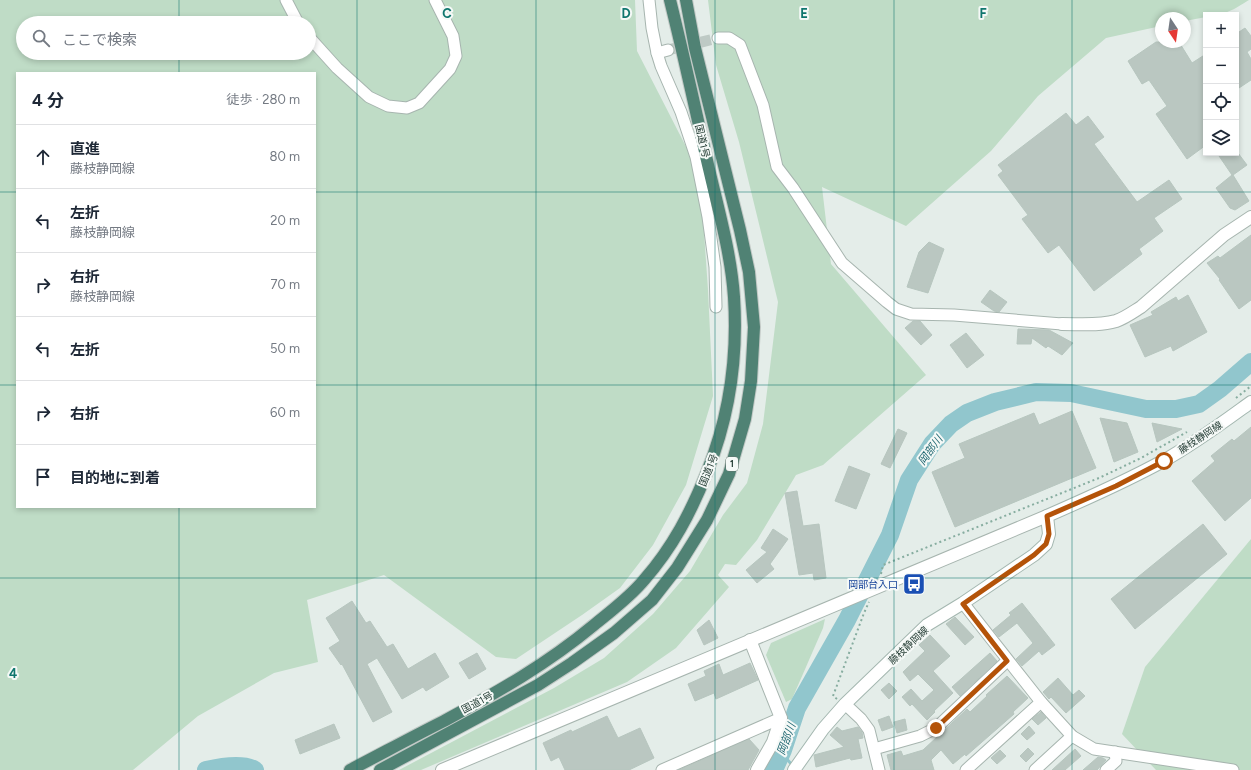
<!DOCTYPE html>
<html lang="ja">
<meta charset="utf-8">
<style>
body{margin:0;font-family:Figtree,"Noto Sans JP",sans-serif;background:#f6f6f7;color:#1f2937}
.controls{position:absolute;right:12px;top:12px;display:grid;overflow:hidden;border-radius:0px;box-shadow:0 2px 6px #0003}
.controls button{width:36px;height:36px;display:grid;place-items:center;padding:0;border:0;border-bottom:1px solid #e0e1e3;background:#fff;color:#1f2937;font:20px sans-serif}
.compass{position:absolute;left:1155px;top:12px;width:36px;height:36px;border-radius:50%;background:#fff;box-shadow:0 2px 6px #0003;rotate:167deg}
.stop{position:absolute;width:12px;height:12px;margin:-9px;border:3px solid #b45309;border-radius:50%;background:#fff}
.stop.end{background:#b45309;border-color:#fff;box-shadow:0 1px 4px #0008}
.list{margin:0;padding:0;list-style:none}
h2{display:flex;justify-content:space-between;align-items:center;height:52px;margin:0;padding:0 16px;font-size:17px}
h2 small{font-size:13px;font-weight:400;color:#747a83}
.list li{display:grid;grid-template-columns:26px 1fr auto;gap:12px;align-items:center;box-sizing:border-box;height:64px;padding:0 16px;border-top:1px solid #e0e1e3}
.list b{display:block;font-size:15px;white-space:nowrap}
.list p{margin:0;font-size:13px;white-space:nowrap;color:#747a83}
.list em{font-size:13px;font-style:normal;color:#747a83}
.icon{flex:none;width:22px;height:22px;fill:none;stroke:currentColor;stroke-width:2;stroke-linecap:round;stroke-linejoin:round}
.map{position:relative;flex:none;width:1251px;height:770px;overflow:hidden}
.search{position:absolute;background:#fff;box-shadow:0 2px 6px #0003;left:16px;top:16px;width:300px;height:44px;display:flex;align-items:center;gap:10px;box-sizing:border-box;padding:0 14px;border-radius:22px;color:#747a83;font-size:15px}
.panel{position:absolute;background:#fff;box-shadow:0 2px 6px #0003;left:16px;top:72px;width:300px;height:436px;border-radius:0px}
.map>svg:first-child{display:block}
.green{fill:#bfdcc6;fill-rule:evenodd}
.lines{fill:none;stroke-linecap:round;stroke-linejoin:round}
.stream{stroke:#91c6cd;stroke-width:3}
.river{stroke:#91c6cd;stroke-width:18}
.building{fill:#bac7c1;stroke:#b7c6bf}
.minor-tunnel{stroke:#becac5;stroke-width:11;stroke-dasharray:11 5.5;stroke-linecap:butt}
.minor-casing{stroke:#a7b5af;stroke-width:13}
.tertiary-casing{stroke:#a7b5af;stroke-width:14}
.secondary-casing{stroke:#a4b7b0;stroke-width:14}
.trunk-casing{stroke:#c2c9c6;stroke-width:14}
.path{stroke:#87ada0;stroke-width:2;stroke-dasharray:2 3;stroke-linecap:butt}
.minor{stroke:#fff;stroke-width:11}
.tertiary{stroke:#fff;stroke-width:12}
.secondary{stroke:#fff;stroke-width:12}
.trunk{stroke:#508274;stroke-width:12}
.route{stroke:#b45309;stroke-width:5}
.grid{fill:none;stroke:#0f766e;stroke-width:1;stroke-opacity:0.55}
.labels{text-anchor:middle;stroke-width:4;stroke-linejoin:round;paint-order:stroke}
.shield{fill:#f5f9f7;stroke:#63756f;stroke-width:1}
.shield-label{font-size:9px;font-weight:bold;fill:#253d35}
.street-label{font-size:10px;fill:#253d35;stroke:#f5f9f7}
.transit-label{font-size:10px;fill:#164399;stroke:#f5f9f7;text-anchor:end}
.water-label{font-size:11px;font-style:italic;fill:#246a74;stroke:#f5f9f7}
.grid-label{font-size:13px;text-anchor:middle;font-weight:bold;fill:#0f766e;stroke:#f5f9f7;stroke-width:4;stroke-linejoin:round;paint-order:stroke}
</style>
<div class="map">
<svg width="1251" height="770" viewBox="0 0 1251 770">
<rect width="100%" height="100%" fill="#e4ede9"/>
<g class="green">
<path d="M0,0H635L637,51L700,174L708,290L713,396L686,485L653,545L620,588L582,615L516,659L496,657L384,575L307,600L318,662L274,673L198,716L133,770H0ZM23,23H309V53H23ZM17,73H315V507H17Z"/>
<path d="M708,0H1249C1233,10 1226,15 1206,15V17L1185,21V18H1161V26L1106,38L1038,96L991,151L906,226L822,187L831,264L926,375L823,465L796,475L757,540L736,565L725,564L718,575L729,587L676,648L627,682L421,770H399L554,688L604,658L653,614L690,571L723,515L747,483L763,424L778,302L739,142L716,65Z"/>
<path d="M1251,539V770H1156L1122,734L1145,667Z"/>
<path d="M825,619L823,628L792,699L786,702L766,655L771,643Z"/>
</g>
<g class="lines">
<path class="stream" d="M783,750L785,757L793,766"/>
<g class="river">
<path d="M206,770C219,767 244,763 255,770"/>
<path d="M774,770L783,750L797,708L847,620L890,535L909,480L932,444L951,424L967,413L995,402L1036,392L1071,393L1146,409H1176L1199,404L1220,389L1251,362"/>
</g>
</g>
<g class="building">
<path d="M1245,28L1251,36V49L1247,52L1251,59V80L1236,90V34Z"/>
<path d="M1156,42H1179L1192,63L1206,54V145L1187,159L1156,114L1167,106L1149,80L1142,84L1128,61Z"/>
<path d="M1066,113L1076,125L1088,116L1104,137L1094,144L1137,202L1169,180L1182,199L1154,218L1163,231L1139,249L1142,254L1094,291L1059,245L1048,253L1022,219L1028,215L998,175L1003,171L998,165Z"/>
<path d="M1217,153H1238L1247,165L1233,175L1249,201L1235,210L1230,208L1216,188L1232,175Z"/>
<path d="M1251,235V300L1239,309L1219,280L1220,279L1207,263L1218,256L1220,258Z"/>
<path d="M929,242L944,249L928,293L907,287L919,252Z"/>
<path d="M990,290L1007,302L999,312L994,311L981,302Z"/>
<path d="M1188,295L1207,332L1173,351L1171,346L1145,357L1130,325L1153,315L1151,312L1176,297L1178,301Z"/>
<path d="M913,321H920L932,335L921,345L905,328Z"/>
<path d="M1018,329L1049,330L1073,343L1062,355L1048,346L1046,348L1032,338L1031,344H1017Z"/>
<path d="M966,333L984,355L967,368L950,345Z"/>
<path d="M1072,411L1096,468L955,527L932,472L965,458L959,444L1034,413L1039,425Z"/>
<path d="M1100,418L1127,423L1138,452L1114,462Z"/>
<path d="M1152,423L1182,429L1157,442Z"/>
<path d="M1251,427V498L1225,521L1192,481L1215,461L1211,456L1232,439L1234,441Z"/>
<path d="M898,429L907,433L890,468L881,464Z"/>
<path d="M849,466L870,474L856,509L835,501Z"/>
<path d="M797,491L803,526L819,524L826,578L814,580L813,573L799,575L785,493Z"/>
<path d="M1203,524L1227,554L1135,629L1111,599Z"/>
<path d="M773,529L788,539L770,564L774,569L757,583L746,570L767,552L761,548Z"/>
<path d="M352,601L366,623L370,621L387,647L393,644L408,669L435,653L449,677L426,691L423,687L402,699L377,658L367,664L392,712L373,722L342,664L341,665L329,648L340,641L326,618Z"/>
<path d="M1022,603L1055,645L1042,655L1039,651L1022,666L1016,659L1033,643L1017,623L999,637L993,630L1011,615L1009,613Z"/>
<path d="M955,617L974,637L965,645L946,624Z"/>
<path d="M709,620L718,638L704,645L697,630Z"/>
<path d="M930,635L950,656L933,671L953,693L934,711L935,712L927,720L912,704L910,706L902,697L911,689L922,701L934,690L918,674L910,681L903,672L925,651L919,645Z"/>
<path d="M477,653L486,669L469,679L459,663Z"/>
<path d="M990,653L997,661L960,696L952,687Z"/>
<path d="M750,663L758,680L716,699L714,693L695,701L688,684L706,676L704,671L719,664L723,675Z"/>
<path d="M1007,676L1028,698L1013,712L1014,714L966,756L965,754L953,764L941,750L931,760L934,770H891L887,755L901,751L903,756L923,750L967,709L970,712L987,696L986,695Z"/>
<path d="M1058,678L1073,695L1079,690L1085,696L1066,713L1051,697L1049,699L1043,692Z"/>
<path d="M889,683L897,691L889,699L881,690Z"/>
<path d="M1041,712L1046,718L1038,725L1032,719Z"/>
<path d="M607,716L618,738L640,728L654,758L629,770H565L559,757L551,761L543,743L571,730L572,732Z"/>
<path d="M889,716L893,727L882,731L878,720Z"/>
<path d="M905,719L907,730L897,733L894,722Z"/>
<path d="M334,724L340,738L300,754L295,740Z"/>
<path d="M1029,726L1035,733L1027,740L1021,734Z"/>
<path d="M837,727L842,731L858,727L862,732L863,738L858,739L862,758L851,760L850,758L816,767L814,755L844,747L830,735Z"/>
<path d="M749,739L759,750L748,770H679Z"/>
<path d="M1028,748L1034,754L1026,762L1020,756Z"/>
<path d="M1075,749L1081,756L1065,770H1052Z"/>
<path d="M1000,750L1006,756L997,764L991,758Z"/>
<path d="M1098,757L1103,758L1106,760L1097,770H1083Z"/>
</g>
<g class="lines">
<path class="minor-tunnel" d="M668,50L718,38"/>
<g class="minor-casing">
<g id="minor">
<path d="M286,0L298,23"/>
<path d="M649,0L652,28L657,53L661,66L681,112L696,157L708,217L715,267L716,307"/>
<path d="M309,37L337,68L369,97L388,106L407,108L419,103L450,69L456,56L453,36L435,0"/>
<path d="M718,38H729L740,45L763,105L777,167L793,188L842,263L887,302L896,309L911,314L954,315L1062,324"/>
<path d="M657,53L668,50"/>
<path d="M963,603L1041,702L1072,736L1094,749L1233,770"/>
<path d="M845,704L861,719L869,730L879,770"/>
<path d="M874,749L920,736L936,728L1007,661"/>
<path d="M662,770L781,718"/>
<path d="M966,770L1041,702"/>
<path d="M1035,770L1072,736"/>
<path d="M1106,770L1116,761L1115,752"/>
</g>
</g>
<g class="tertiary-casing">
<g id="tertiary">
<path d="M1062,324C1080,324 1099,326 1116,321C1125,318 1133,312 1141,307L1224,235L1251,217"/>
<path d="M750,640L781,718L773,742L757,770"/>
<path d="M442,770L1047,516"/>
</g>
</g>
<g class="secondary-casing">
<path id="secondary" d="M794,770L823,729L845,704L927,625L963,603L1034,555L1046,544L1049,534L1047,516C1086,499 1125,482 1163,461C1194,444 1222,423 1251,402"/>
</g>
<g class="trunk-casing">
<g id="trunk">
<path d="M350,770C381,754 412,737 444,721C498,692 547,664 594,625C611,611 630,597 644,580C673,547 691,512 707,472C730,415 738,359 734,297C731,254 719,212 709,169C696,113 684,56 670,0"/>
<path d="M380,770L538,685L572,663L614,633L652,600L677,568L707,520L729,474L745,419L751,381L754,327L749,272L740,230L695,48L686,0"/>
</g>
</g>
<g class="path">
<path d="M1236,398L1251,386"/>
<path d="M881,574L883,565L1099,478L1141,458L1187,432"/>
<path d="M837,699L833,696L864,613L869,602"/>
</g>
<use href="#minor" class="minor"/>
<use href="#tertiary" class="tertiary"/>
<use href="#secondary" class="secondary"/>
<use href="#trunk" class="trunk"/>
</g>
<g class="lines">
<path class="route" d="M936,728L1007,661L963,604L1034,555L1046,544L1049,534L1047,516L1116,486L1164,461"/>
</g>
<path class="grid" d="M179,0V23M357,0V770M536,0V770M715,0V770M894,0V770M1072,0V770M179,53V73M0,192H17M315,192H1251M0,385H17M315,385H1251M179,507V770M0,578H1251"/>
<defs>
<g id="bus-square" transform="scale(1.15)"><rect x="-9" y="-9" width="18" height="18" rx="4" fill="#1a4fb4" stroke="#f5f9f7"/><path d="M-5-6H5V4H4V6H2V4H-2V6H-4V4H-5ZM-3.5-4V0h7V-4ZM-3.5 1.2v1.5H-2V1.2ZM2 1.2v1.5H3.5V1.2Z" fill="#fff"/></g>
</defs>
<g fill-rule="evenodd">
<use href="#bus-square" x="914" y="584"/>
</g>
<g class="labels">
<rect class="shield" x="726" y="457" width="12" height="14" rx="3"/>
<g class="shield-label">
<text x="732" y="467">1</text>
</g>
<g class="street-label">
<text transform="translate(703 141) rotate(77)" y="4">国道1号</text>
<text transform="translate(1200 437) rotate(-33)" y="4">藤枝静岡線</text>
<text transform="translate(708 470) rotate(-68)" y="4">国道1号</text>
<text transform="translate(908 645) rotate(-43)" y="4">藤枝静岡線</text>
<text transform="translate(477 702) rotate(-28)" y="4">国道1号</text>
</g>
<g class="transit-label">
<text x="898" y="588">岡部台入口</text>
</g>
<g class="water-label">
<text transform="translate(930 450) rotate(-54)" y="4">岡部川</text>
<text transform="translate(786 739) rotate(-70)" y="4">岡部川</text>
</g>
</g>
<g class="grid-label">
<text x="447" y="18">C</text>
<text x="626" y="18">D</text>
<text x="804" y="18">E</text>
<text x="983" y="18">F</text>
<text x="13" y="678">4</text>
</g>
</svg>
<div class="controls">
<button>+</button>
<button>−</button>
<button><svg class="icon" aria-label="locate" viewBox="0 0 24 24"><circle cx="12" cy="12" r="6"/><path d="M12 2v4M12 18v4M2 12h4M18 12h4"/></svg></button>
<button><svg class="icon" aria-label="layers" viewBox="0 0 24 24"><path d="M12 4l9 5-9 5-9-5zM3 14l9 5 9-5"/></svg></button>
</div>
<svg class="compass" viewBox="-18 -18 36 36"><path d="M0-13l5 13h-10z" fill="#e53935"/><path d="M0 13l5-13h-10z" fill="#747a83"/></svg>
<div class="stop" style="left:1164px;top:461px"></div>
<div class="stop end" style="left:936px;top:728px"></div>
<div class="search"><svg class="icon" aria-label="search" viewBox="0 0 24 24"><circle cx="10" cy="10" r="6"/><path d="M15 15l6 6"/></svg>ここで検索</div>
<section class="panel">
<h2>4 分<small>徒歩 · 280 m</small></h2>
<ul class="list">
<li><svg class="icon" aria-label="ahead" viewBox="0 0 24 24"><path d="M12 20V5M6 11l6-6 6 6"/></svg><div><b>直進</b><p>藤枝静岡線</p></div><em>80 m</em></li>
<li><svg class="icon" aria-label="left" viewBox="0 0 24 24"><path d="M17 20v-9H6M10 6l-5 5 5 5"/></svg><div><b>左折</b><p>藤枝静岡線</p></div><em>20 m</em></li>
<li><svg class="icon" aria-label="right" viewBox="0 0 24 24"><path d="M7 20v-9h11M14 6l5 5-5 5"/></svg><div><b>右折</b><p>藤枝静岡線</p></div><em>70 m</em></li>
<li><svg class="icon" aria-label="left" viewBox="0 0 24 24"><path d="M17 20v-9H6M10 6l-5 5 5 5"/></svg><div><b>左折</b></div><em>50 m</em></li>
<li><svg class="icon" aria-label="right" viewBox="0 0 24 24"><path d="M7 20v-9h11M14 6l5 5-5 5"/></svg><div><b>右折</b></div><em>60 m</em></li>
<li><svg class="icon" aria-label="arrive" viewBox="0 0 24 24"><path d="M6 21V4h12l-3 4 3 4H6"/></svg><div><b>目的地に到着</b></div></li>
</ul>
</section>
</div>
